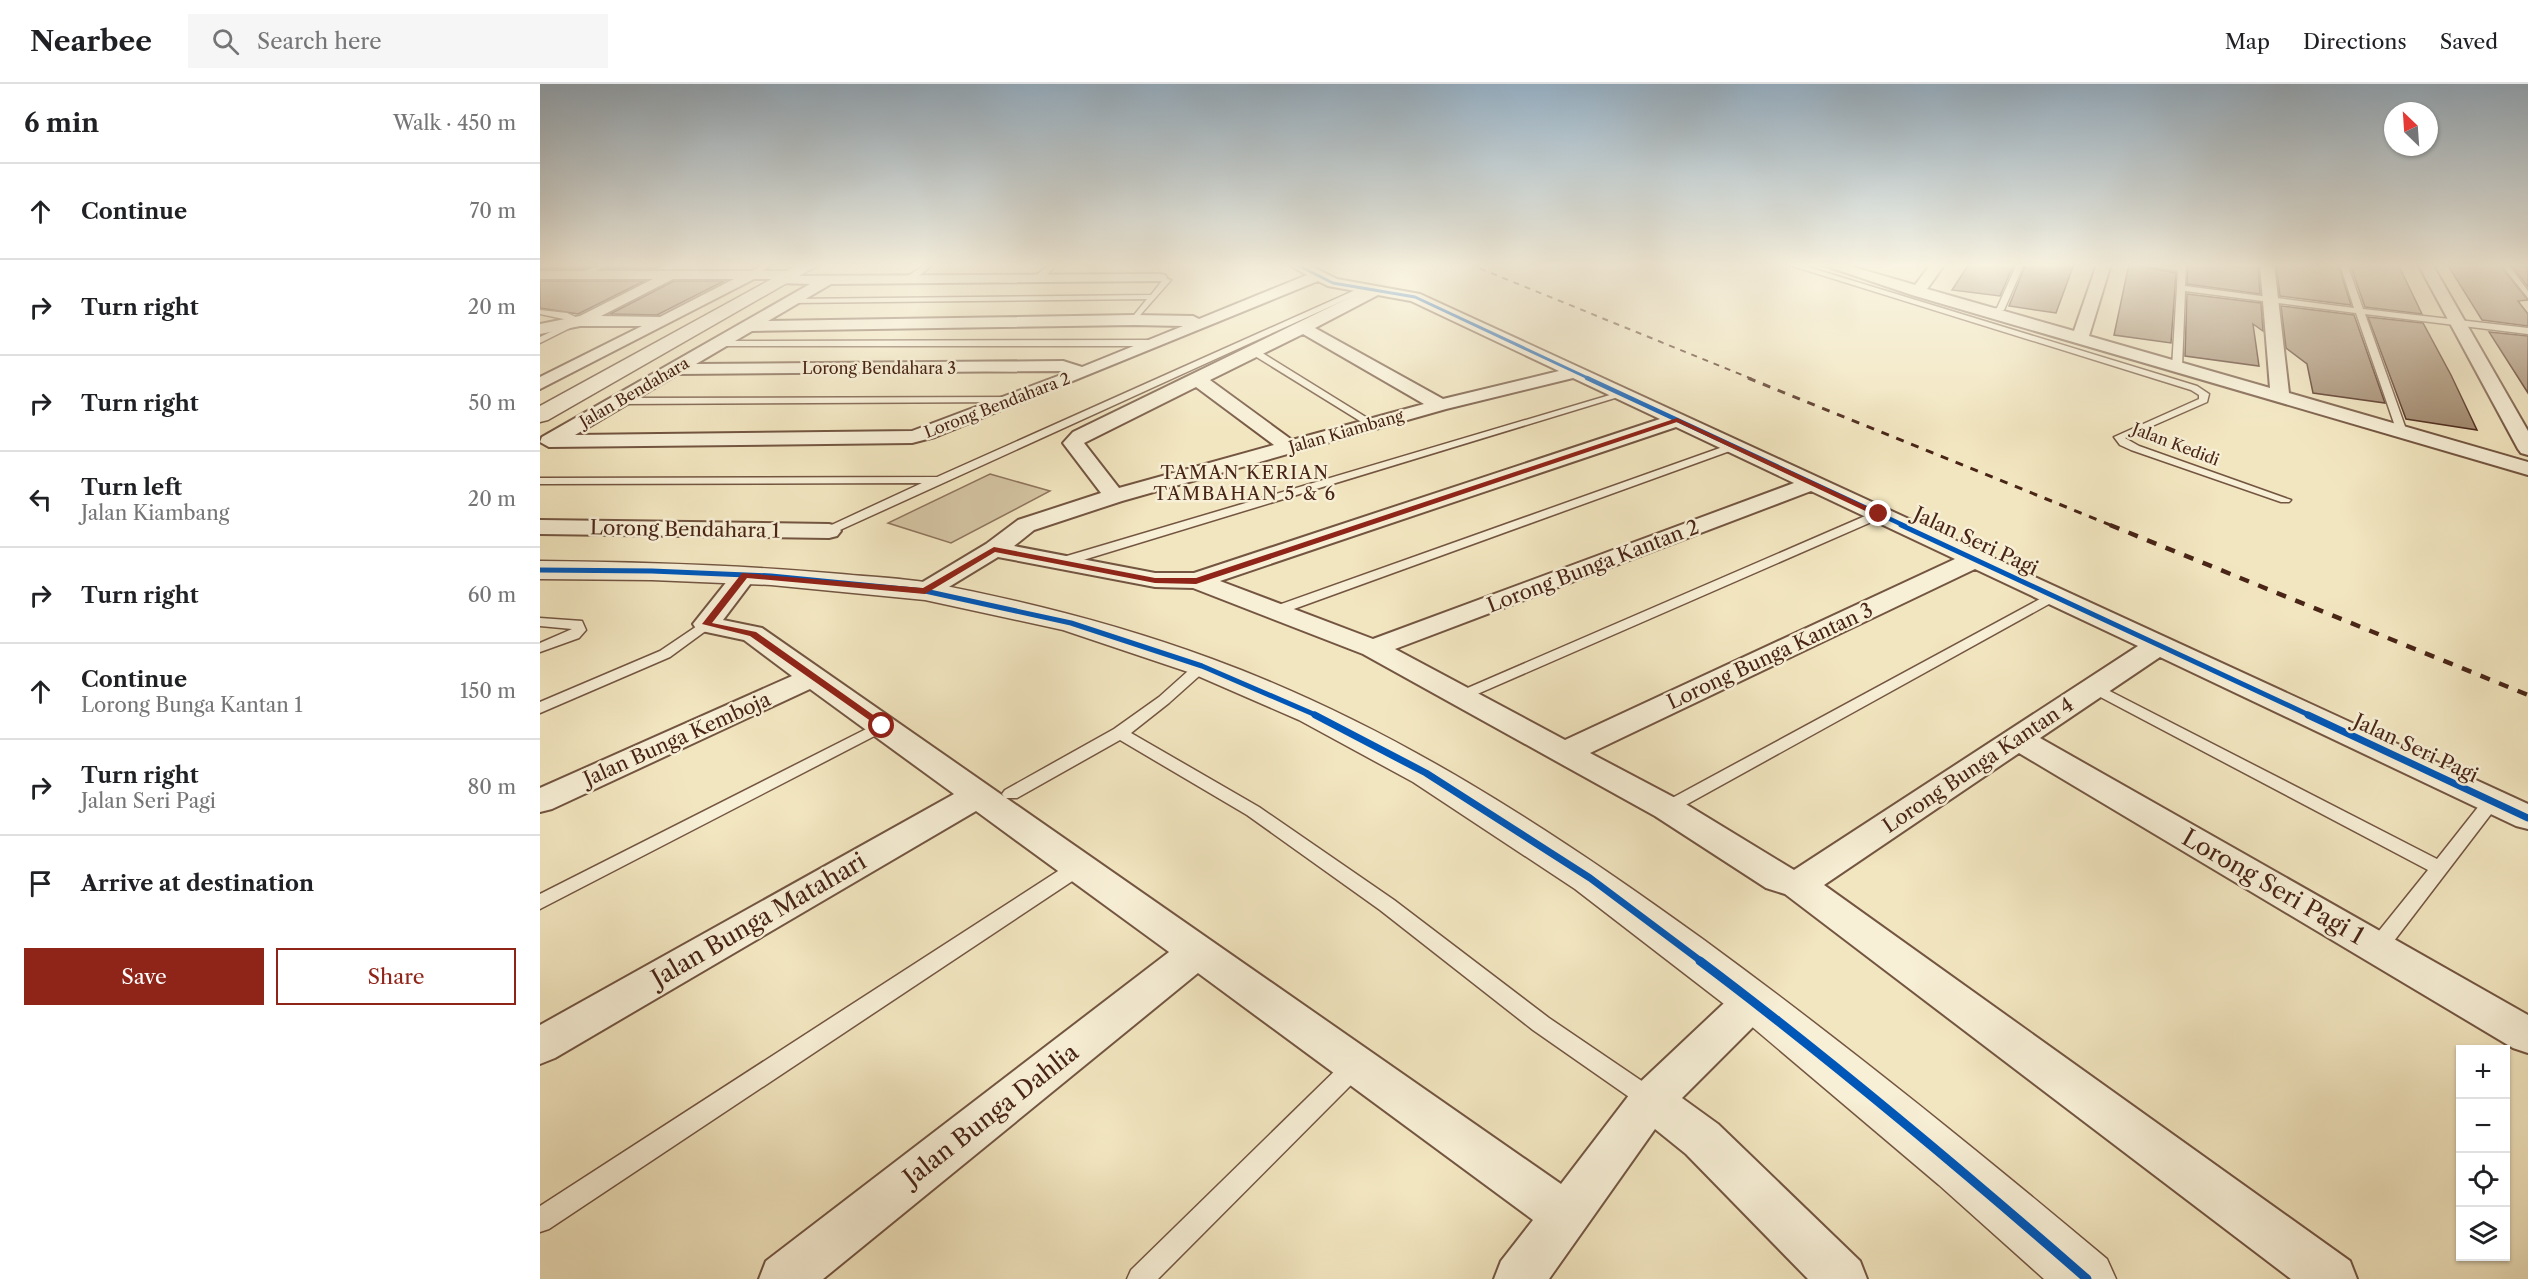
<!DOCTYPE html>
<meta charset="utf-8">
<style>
body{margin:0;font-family:"Libre Caslon Text",serif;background:#f6f6f6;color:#202124}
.controls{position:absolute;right:18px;bottom:18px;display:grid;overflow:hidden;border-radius:0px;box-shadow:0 2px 4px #0004}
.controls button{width:54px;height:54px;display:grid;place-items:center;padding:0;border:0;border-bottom:2px solid #e0e0e0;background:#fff;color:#202124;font:30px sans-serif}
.compass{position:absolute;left:1844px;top:18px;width:54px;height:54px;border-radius:50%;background:#fff;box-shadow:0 2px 4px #0004;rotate:335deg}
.stop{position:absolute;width:18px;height:18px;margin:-14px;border:4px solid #8f2418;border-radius:50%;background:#fff}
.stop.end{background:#8f2418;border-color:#fff;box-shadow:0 2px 6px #0008}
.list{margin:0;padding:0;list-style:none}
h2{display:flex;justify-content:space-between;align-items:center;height:78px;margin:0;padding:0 24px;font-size:26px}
h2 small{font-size:20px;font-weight:400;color:#757577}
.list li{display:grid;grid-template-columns:39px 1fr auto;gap:18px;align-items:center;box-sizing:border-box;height:96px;padding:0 24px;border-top:2px solid #e0e0e0}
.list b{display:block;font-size:22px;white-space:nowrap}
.list p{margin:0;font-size:20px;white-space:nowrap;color:#757577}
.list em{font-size:20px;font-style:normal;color:#757577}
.actions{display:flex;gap:12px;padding:18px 24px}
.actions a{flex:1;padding:14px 0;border:2px solid #8f2418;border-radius:0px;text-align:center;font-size:21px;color:#8f2418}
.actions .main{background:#8f2418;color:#fff}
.icon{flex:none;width:33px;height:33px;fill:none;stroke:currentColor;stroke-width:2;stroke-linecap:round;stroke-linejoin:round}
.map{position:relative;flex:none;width:1988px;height:1195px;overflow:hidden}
header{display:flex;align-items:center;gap:36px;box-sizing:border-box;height:84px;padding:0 30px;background:#fff;border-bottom:2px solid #e0e0e0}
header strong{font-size:28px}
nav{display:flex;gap:33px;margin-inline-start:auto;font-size:21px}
.search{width:420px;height:54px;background:#f6f6f6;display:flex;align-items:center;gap:15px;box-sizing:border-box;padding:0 21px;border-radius:0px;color:#757577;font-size:22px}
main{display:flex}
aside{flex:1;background:#fff}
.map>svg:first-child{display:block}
.green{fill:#d5c5a3;stroke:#8f755d;stroke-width:1.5}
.building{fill:#a1896f;stroke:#492517;stroke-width:1.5}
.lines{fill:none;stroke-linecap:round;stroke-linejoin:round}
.service-casing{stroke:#735541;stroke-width:3}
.minor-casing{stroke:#735541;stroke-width:4}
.tertiary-casing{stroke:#735541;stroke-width:3}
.service{fill:#f7efd6;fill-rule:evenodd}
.minor{fill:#f7efd6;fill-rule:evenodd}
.tertiary{fill:#f7efd6;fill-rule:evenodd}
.rail-far2{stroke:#492517;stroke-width:2;stroke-dasharray:6 6;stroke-linecap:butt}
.rail-far1{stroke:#492517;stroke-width:3;stroke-dasharray:8 8;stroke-linecap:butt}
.rail{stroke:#492517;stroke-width:4.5;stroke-dasharray:10 10;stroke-linecap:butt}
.cycleway-far4-casing{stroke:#f7efd6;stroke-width:5}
.cycleway-far3-casing{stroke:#f7efd6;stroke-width:8}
.cycleway-far2-casing{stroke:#f7efd6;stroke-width:9}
.cycleway-far1-casing{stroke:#f7efd6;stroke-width:10}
.cycleway-casing{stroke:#f7efd6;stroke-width:13}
.cycleway-far4{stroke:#0057b8;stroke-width:3}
.cycleway-far3{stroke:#0057b8;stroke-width:4.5}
.cycleway-far2{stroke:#0057b8;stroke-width:5}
.cycleway-far1{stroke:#0057b8;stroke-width:7}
.cycleway{stroke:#0057b8;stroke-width:9}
.route{fill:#8f2418}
.labels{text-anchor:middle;stroke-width:5;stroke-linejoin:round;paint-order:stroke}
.far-street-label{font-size:16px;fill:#492517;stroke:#f7efd6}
.far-neighbourhood-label{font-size:18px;letter-spacing:1.5px;fill:#492517;stroke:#f7efd6}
.street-label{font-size:20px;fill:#492517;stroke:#f7efd6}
.near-street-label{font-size:24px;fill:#492517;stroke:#f7efd6}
</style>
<header>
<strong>Nearbee</strong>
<div class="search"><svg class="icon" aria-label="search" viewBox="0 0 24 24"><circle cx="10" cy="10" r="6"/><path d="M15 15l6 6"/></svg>Search here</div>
<nav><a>Map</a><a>Directions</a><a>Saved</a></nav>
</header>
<main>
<aside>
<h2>6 min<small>Walk · 450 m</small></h2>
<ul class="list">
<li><svg class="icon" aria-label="ahead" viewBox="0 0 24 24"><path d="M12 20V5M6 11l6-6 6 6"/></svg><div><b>Continue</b></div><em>70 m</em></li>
<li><svg class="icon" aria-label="right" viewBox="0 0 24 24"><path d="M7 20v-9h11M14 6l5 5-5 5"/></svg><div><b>Turn right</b></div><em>20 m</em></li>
<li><svg class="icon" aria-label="right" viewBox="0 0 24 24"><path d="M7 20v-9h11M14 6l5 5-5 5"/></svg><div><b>Turn right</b></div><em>50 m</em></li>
<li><svg class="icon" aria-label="left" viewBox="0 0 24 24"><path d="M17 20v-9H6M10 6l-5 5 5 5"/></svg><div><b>Turn left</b><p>Jalan Kiambang</p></div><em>20 m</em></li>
<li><svg class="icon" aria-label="right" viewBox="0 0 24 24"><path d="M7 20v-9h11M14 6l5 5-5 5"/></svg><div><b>Turn right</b></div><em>60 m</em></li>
<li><svg class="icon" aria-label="ahead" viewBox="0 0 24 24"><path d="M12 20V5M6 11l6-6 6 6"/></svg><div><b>Continue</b><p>Lorong Bunga Kantan 1</p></div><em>150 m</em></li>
<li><svg class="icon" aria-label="right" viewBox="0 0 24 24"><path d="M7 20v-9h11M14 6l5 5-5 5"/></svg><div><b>Turn right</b><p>Jalan Seri Pagi</p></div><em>80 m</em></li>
<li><svg class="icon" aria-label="arrive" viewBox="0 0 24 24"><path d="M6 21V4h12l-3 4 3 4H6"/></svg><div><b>Arrive at destination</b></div></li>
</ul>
<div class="actions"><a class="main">Save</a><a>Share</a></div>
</aside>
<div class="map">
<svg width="1988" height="1195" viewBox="0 0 1988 1195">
<rect width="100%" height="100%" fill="#f2e6c0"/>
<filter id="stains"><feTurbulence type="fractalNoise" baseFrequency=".00333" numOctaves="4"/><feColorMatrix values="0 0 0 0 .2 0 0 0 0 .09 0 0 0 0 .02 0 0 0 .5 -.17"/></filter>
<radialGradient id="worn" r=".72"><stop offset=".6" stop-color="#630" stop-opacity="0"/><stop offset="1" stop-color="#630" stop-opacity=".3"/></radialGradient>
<path class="green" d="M450,390L510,407L411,459L348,439Z"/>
<g class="building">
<path d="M0,180H54L45,185H0Z"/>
<path d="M72,180H125L115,185H66Z"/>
<path d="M1429,180H1474L1460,212L1412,206Z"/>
<path d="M1486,180H1534L1516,229L1469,222Z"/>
<path d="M1589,180L1636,189L1631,259L1574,251Z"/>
<path d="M1648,180H1718L1720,210L1647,200Z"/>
<path d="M1736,180H1798L1811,221L1740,212Z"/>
<path d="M1810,180H1858L1882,230L1825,223Z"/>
<path d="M1907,180H1959L1988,216L1978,217L1988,230V242L1942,236Z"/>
<path d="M1971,180H1988V203Z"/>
<path d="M0,197H104L38,230L0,224Z"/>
<path d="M134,197H184L117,231L70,230Z"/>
<path d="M1647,210L1721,219L1723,247L1713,240L1719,282L1645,272Z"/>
<path d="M1741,222L1814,231L1845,319L1773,309L1767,280L1746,264Z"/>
<path d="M1828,233L1883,239L1911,291L1937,346L1866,335Z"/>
<path d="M1949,248L1988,252V309Z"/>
</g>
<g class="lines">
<g class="service-casing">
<g id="service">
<path d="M60,180H70L44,193L37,191Z"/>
<path d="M223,180H231L215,193H209V189Z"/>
<path d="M386,180H394L371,198H365V194Z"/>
<path d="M510,180H518L500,197H494V193Z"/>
<path d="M1246,180H1258L1657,302L1669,310L1667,318L1585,354L1599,362L1751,416L1749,418H1741L1591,366L1580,361L1574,353L1659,315V311L1651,306Z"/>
<path d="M1477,180H1484L1464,226L1447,231V227L1457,224Z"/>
<path d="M1600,180L1638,182L1646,180L1645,202L1814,224L1800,180H1807L1823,225L1988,244V250L1825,230L1867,348L1862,351L1857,348L1816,229L1645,207L1642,283L1637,286L1632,283L1638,187Z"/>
<path d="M1961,180H1968L1988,207V214Z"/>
<path d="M617,192L631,196L594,238L590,236L607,215L251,219L247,217L251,215L611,211L622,197L617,196Z"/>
<path d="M822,203L829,205L289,451L283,447L285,444L382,399L0,400V394L397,393Z"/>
<path d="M0,226L27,229L44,237L0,259V253L33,237L0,230Z"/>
<path d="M177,257L613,256L617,259L613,262H174V258Z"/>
<path d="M710,265H716L837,340L828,342L710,269Z"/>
<path d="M1080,308L1088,310L530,480H520L519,477L520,474Z"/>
<path d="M478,313V317L475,318L79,320L74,317L79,314Z"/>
<path d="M1194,359L1199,362L1198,364L740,530H730L728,527L730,524Z"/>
<path d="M1339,426L1345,430L1343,433L926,615L921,617L913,612L916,609Z"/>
<path d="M1513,508L1518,509L1520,512L1518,515L1133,728H1121L1118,724L1121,720Z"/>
<path d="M0,534L42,537L46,546L39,554L0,568V559L32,545L0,542Z"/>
<path d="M166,536L171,537L173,540L171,543L130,573L0,629V618L120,567Z"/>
<path d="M662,578L667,579L669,582L667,585L629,619L591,649L719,723L854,816L1009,934L1118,1008L1121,1015L1118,1022L1110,1025L1102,1022L993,946L840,826L707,731L580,656L477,714H465L462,710L465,706L574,645L619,613L657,579Z"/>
<path d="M1554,599L1897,775L1946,713H1958L1961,717L1844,870L1837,872L1830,870L1827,864L1830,858L1888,786L1549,607L1546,604Z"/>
<path d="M342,637L348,639L350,642L348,645L0,825V810Z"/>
<path d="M539,776L546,778L548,783L546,788L9,1145L0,1148V1122L532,778Z"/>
<path d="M816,971L824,974L827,981L824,988L618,1195H587L591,1186L808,974Z"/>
</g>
</g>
<g class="minor-casing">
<g id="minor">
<path d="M748,180H767L797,195L880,210L1988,720V745L1976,742L1620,573L1500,654L1988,931V969L1973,964L1479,669L1284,801L1810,1177L1817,1195H1751L1245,810L1226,804L1115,732L823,570L653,504L615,503L458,473L394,512L385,515L376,512L372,507L376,502L446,460L478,436L561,409L523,359L533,348L821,208L788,202L778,197L395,353L372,359L9,363L0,358L2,353L270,200L238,199L236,195H214L0,305V293L102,242H40L0,250V240L40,232L113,195H0V187H252L257,188L259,192L620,190L625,191L627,194L625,197L291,200L228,237L594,231L653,232L659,235L767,191ZM133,195H194L120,233L61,232ZM838,211L871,217L1019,287L903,315L775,244ZM594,241L643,242L542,283L523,277L156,280L212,247ZM763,250L884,320L752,356L670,296ZM521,287L526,289L372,347L35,351L138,290ZM1033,294L1120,335L654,489H615L474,462L494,446L582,417L906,325ZM656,303L734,361L579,404L544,359ZM1136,343L1254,399L833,555L680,497ZM1271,407L1415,475L1025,656L855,565ZM1435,485L1598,562L1254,786L1139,716L1050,669Z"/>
<path d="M1280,180H1303L1375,201L1391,180H1405L1387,205L1534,247L1557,180H1571L1549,252L1730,304L1720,180H1734L1749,309L1988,378V391L1372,211Z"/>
<path d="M1878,180H1892L1988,347V371L1981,369L1978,365Z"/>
<path d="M0,436L289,440L297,442L301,447L297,452L289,454L0,450Z"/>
<path d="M205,484L214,486L217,491L183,536L222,544L1021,1100L1096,1002L1199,905L1213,901L1227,905L1233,917L1227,929L1142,1014L1178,1040L1320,1177L1327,1195H1268L1146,1070L1115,1045L1009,1195H954L961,1177L993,1136L658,889L283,1195H219L226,1177L629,868L436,727L15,974L0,980V941L414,710L270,605L12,725L0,728V704L252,592L204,556L157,546L153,540L196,486Z"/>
</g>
</g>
<g class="tertiary-casing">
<g id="tertiary">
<path d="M259,180H280L8,336L0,338V322Z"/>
<path d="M0,477C101,478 201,481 301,490C330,493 361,494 390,499C485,517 580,541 672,575C850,640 1011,745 1164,856C1302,957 1436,1065 1567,1175L1576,1195H1504L1399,1101L1197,930L1035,805L873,698L759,636L651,589L523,546L385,516L231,501L112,496L0,495Z"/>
</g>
</g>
<use href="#service" class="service"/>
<use href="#minor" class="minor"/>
<use href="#tertiary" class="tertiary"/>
<path class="rail-far2" d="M929,180L1212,295"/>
<path class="rail-far1" d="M1208,294L1573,442"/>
<path class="rail" d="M1570,441L1988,611"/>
<g class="cycleway-far4-casing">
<path id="cycleway-far4" d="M755,180L793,199L875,213L1050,295"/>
</g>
<g class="cycleway-far3-casing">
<path id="cycleway-far3" d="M1047,294L1365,442"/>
</g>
<g class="cycleway-far2-casing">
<g id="cycleway-far2">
<path d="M1361,441L1771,632"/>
<path d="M0,486L112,487L231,492L385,507L531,539L662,582L778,632"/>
</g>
</g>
<g class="cycleway-far1-casing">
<g id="cycleway-far1">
<path d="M775,631L886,689L1050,794L1162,878"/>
<path d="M1768,631L1988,734"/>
</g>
</g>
<g class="cycleway-casing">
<path id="cycleway" d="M1160,877C1293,977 1421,1085 1547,1195"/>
</g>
<use href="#cycleway-far4" class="cycleway-far4"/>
<use href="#cycleway-far3" class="cycleway-far3"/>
<use href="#cycleway-far2" class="cycleway-far2"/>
<use href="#cycleway-far1" class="cycleway-far1"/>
<use href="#cycleway" class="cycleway"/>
</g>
<linearGradient id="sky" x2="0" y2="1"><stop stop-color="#95aec1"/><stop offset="0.52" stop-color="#f9f4e3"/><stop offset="1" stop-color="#f9f4e3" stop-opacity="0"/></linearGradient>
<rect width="1988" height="348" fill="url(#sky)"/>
<path class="route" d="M1137,334L1343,430L1336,432L1137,338L656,500L615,499L455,468L385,510L207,494L172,539L216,548L346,640L348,642L342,645L210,552L162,540L202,489L383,504L454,463L615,494H656Z"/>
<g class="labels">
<g class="far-street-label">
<text x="339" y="290">Lorong Bendahara 3</text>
<text transform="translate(94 308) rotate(-30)" y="6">Jalan Bendahara</text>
<text transform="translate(457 321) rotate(-21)" y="6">Lorong Bendahara 2</text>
<text transform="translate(806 347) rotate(-16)" y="6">Jalan Kiambang</text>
<text transform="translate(1636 360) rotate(21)" y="6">Jalan Kedidi</text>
</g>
<g class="far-neighbourhood-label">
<text x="705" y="395">TAMAN KERIAN<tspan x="705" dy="21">TAMBAHAN 5 &amp; 6</tspan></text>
</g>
<g class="street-label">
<text transform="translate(145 445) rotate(1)" y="7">Lorong Bendahara 1</text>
<text transform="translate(1436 457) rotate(25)" y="7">Jalan Seri Pagi</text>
<text transform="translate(1053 482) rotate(-21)" y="7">Lorong Bunga Kantan 2</text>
<text transform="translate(1230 572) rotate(-25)" y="7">Lorong Bunga Kantan 3</text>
<text transform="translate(137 655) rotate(-24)" y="7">Jalan Bunga Kemboja</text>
<text transform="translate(1876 664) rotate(25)" y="7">Jalan Seri Pagi</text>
<text transform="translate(1438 681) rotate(-34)" y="7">Lorong Bunga Kantan 4</text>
</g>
<g class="near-street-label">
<text transform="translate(1733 803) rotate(30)" y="8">Lorong Seri Pagi 1</text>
<text transform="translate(219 836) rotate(-30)" y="8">Jalan Bunga Matahari</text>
<text transform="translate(451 1031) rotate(-38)" y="8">Jalan Bunga Dahlia</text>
</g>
</g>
<rect width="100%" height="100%" filter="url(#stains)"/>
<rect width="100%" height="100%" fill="url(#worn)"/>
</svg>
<div class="controls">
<button>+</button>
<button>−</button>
<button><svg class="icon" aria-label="locate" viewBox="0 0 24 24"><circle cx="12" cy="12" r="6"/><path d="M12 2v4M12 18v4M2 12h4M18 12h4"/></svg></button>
<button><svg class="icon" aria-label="layers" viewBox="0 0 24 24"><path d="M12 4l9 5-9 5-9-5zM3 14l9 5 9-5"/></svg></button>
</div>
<svg class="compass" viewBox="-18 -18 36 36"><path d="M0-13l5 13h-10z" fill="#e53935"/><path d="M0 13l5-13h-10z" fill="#757577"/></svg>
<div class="stop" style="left:342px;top:642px"></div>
<div class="stop end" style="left:1339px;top:430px"></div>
</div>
</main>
